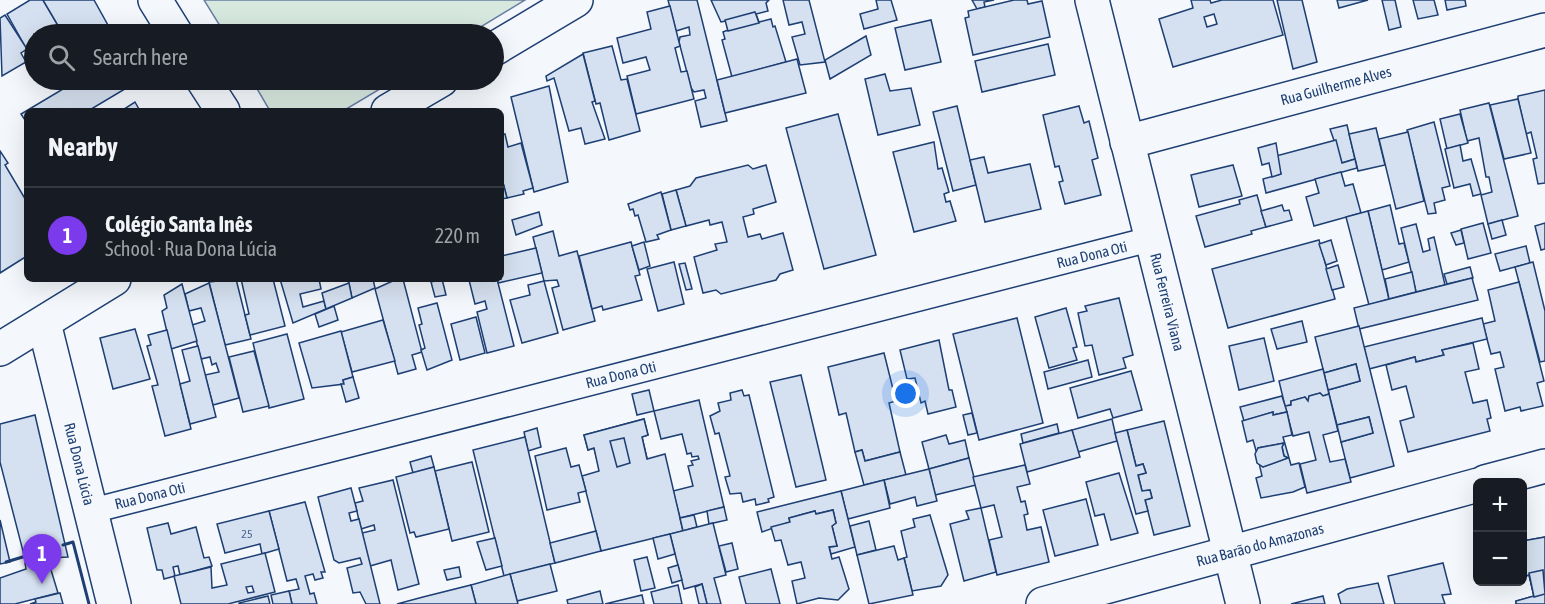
<!DOCTYPE html>
<meta charset="utf-8">
<style>
body{margin:0;font-family:"Asap Condensed",sans-serif;background:#20242c;color:#f1f3f6}
.controls{position:absolute;right:18px;bottom:18px;display:grid;overflow:hidden;border-radius:9px;box-shadow:0 6px 24px #0002}
.controls button{width:54px;height:54px;display:grid;place-items:center;padding:0;border:0;border-bottom:2px solid #363941;background:#171b24;color:#f1f3f6;font:30px sans-serif}
.you{position:absolute;left:906px;top:394px;width:21px;height:21px;margin:-15px;border:4px solid #fff;border-radius:50%;background:#1a73e8;box-shadow:0 0 0 9px #1a73e833}
.badge{display:grid;place-items:center;width:39px;height:39px;border-radius:50%;background:#7c3aed;color:#fff;font-size:20px;font-weight:700}
.pin{position:absolute;translate:-50% -50px;filter:drop-shadow(0 2px 3px #0008)}
.pin::after{content:'';position:absolute;top:32px;width:21px;height:18px;background:inherit;clip-path:polygon(0 0,100% 0,50% 100%)}
.list{margin:0;padding:0;list-style:none}
h2{display:flex;justify-content:space-between;align-items:center;height:78px;margin:0;padding:0 24px;font-size:26px}
h2 small{font-size:20px;font-weight:400;color:#9ea1a6}
.list li{display:grid;grid-template-columns:39px 1fr auto;gap:18px;align-items:center;box-sizing:border-box;height:96px;padding:0 24px;border-top:2px solid #363941}
.list b{display:block;font-size:22px;white-space:nowrap}
.list p{margin:0;font-size:20px;white-space:nowrap;color:#9ea1a6}
.list em{font-size:20px;font-style:normal;color:#9ea1a6}
.icon{flex:none;width:33px;height:33px;fill:none;stroke:currentColor;stroke-width:2;stroke-linecap:round;stroke-linejoin:round}
.map{position:relative;flex:none;width:1545px;height:604px;overflow:hidden}
.search{position:absolute;background:#171b24;box-shadow:0 6px 24px #0002;left:24px;top:24px;width:480px;height:66px;display:flex;align-items:center;gap:15px;box-sizing:border-box;padding:0 21px;border-radius:33px;color:#9ea1a6;font-size:22px}
.panel{position:absolute;background:#171b24;box-shadow:0 6px 24px #0002;left:24px;top:108px;width:480px;height:174px;border-radius:9px}
.map>svg:first-child{display:block}
.green{fill:#d7e8df;stroke:#687fa3;stroke-width:1.5}
.building{fill:#d5e0f0;stroke:#1d3f73;stroke-width:1.5;fill-rule:evenodd}
.lines{fill:none;stroke-linecap:round;stroke-linejoin:round}
.street-casing{stroke:#1d3f73;stroke-width:27}
.secondary-casing{stroke:#1d3f73;stroke-width:36}
.street{stroke:#f4f7fb;stroke-width:24}
.secondary{stroke:#f4f7fb;stroke-width:33}
.wall{stroke:#1d3f73;stroke-width:3}
.labels{text-anchor:middle;stroke-width:4.5;stroke-linejoin:round;paint-order:stroke}
.number-label{font-size:12px;fill:#4b6792}
.street-label{font-size:15px;fill:#1d3f73;stroke:#f4f7fb}
</style>
<div class="map">
<svg width="1545" height="604" viewBox="0 0 1545 604">
<rect width="100%" height="100%" fill="#f4f7fb"/>
<g class="green">
<path d="M204,0H525L469,34H225Z"/>
<path d="M252,80H395L343,111H270Z"/>
</g>
<g class="building">
<path d="M30,0H43L63,34H34V55L31,57L7,14Z"/>
<path d="M43,0H94L109,27L96,34H63Z"/>
<path d="M668,0H697L727,121L701,127L695,101L706,98L704,90L694,92L691,88L679,42L680,37L690,35L689,27L676,31Z"/>
<path d="M711,0H769L766,3L768,11L756,14L759,22L771,19L773,27L775,26L786,62L732,77L722,40L725,39L723,32L728,30L726,21L721,22Z"/>
<path d="M783,0H809L825,62L800,65L792,37L805,34L802,22L789,25Z"/>
<path d="M876,0H891L897,20L864,29L860,14L878,9Z"/>
<path d="M972,0H994L984,2L985,7L977,9Z"/>
<path d="M1027,0L1028,4L1042,1L1050,37L973,55L965,18L969,17L968,11L1014,0Z"/>
<path d="M1191,0H1210L1211,3L1222,0H1273L1283,35L1173,67L1159,19L1193,8ZM1214,14L1217,24L1207,27L1204,17Z"/>
<path d="M1277,0H1302L1317,62L1293,69Z"/>
<path d="M1337,0H1368L1339,8Z"/>
<path d="M1382,0H1395L1401,27L1389,30Z"/>
<path d="M1413,0H1434L1438,15L1418,19Z"/>
<path d="M1445,0H1465L1466,6L1447,10Z"/>
<path d="M670,6L680,46L675,48L681,72L687,71L694,99L636,114L627,76L650,70L646,57L623,63L617,38L651,29L647,12Z"/>
<path d="M755,12L759,23L728,31L725,20Z"/>
<path d="M5,15L27,49L21,53L26,62L2,76L0,18Z"/>
<path d="M931,20L941,62L905,70L895,28Z"/>
<path d="M866,36L871,55L830,79L825,60Z"/>
<path d="M1048,44L1055,75L982,92L975,61Z"/>
<path d="M612,46L621,80L627,79L640,131L609,140L600,103L596,104L583,53Z"/>
<path d="M583,54L595,101L592,102L605,139L585,144L581,128L569,131L554,78L547,81L546,76Z"/>
<path d="M797,59L806,93L725,113L717,80Z"/>
<path d="M885,74L890,91L911,88L920,125L878,135L865,79Z"/>
<path d="M78,80H140L88,111H27V123L21,114Z"/>
<path d="M549,86L568,182L534,192L511,97Z"/>
<path d="M1545,90V183L1538,184L1533,159L1537,158L1531,132L1526,134L1518,99V96Z"/>
<path d="M1518,99L1531,153L1504,159L1490,105Z"/>
<path d="M135,102L140,111H121Z"/>
<path d="M1489,103L1518,216L1488,224L1481,195L1492,192L1489,177H1486L1479,138L1467,141L1460,110Z"/>
<path d="M957,106L976,185L953,191L933,112Z"/>
<path d="M1079,106L1084,123L1089,121L1098,158L1092,160L1101,195L1065,204L1059,182L1063,181L1059,166L1055,167L1043,115Z"/>
<path d="M838,114L876,255L824,269L786,128Z"/>
<path d="M1460,114L1468,143L1447,149L1440,119Z"/>
<path d="M1434,122L1450,186L1442,188L1445,200L1434,203L1436,213L1428,214L1407,130Z"/>
<path d="M1347,125L1355,159L1342,163L1330,129Z"/>
<path d="M1376,128L1385,165L1358,171L1349,134Z"/>
<path d="M1408,132L1424,201L1396,209L1379,139Z"/>
<path d="M505,134L508,147L521,143L533,188L523,191L524,194L507,198L501,175V135Z"/>
<path d="M1336,140L1342,163L1355,159L1357,168L1266,193L1263,179L1281,174L1276,156Z"/>
<path d="M934,142L938,169L942,168L949,192L944,194L946,202L950,201L956,221L914,232L893,152Z"/>
<path d="M1276,143L1281,174L1272,177L1269,163L1262,165L1258,148Z"/>
<path d="M1460,145L1463,161L1471,159L1481,194L1473,196L1470,184L1454,188L1445,149Z"/>
<path d="M0,151L8,163L5,165L27,202V256L0,273Z"/>
<path d="M984,157L988,173L1030,164L1041,209L985,222L970,160Z"/>
<path d="M748,165L753,169L766,165L776,202L753,209L754,214L743,217L748,237L760,234L762,239L783,233L793,270L780,274L776,280L721,294L716,290L703,293L694,257L717,250L715,244L727,242L722,222L710,225L709,220L686,226L676,190L690,186L696,178Z"/>
<path d="M1233,165L1242,196L1199,207L1191,175Z"/>
<path d="M1341,172L1345,186L1353,184L1361,213L1314,226L1306,197L1319,193L1315,179Z"/>
<path d="M501,175L507,198L501,199Z"/>
<path d="M676,190L686,226L671,230L662,194Z"/>
<path d="M661,192L671,230L657,235L659,239L646,242L638,215L635,216L633,209L630,210L628,204Z"/>
<path d="M1257,195L1266,227L1251,231L1252,234L1205,247L1196,216L1240,204L1239,200Z"/>
<path d="M1282,205L1284,211L1289,210L1292,220L1266,227L1261,211Z"/>
<path d="M1390,205L1399,244L1404,243L1409,262L1382,270L1368,211Z"/>
<path d="M1368,211L1389,299L1369,305L1346,217Z"/>
<path d="M539,212L542,225L516,235L512,220Z"/>
<path d="M1502,220L1506,235L1492,239L1488,224Z"/>
<path d="M1483,223L1491,253L1468,259L1461,229Z"/>
<path d="M1545,223V249L1541,250L1535,226Z"/>
<path d="M1416,224L1423,252L1430,250L1428,239L1434,237L1445,285L1416,292L1401,228Z"/>
<path d="M1461,230L1464,243L1456,245L1451,233Z"/>
<path d="M553,231L559,256L577,251L595,321L563,330L552,288L559,286L557,280L544,281L533,237Z"/>
<path d="M1319,240L1335,299L1228,328L1212,269Z"/>
<path d="M1331,240L1337,261L1326,265L1319,244Z"/>
<path d="M631,242L640,275L635,276L642,300L603,310L602,306L592,309L579,256Z"/>
<path d="M644,242L650,266L639,270L632,246Z"/>
<path d="M1526,246L1530,263L1500,271L1495,254Z"/>
<path d="M536,248L542,273L498,283L497,279H501V256Z"/>
<path d="M674,262L684,304L658,311L647,269Z"/>
<path d="M1533,262L1545,311V361L1540,362L1515,267Z"/>
<path d="M685,263L692,289L686,290L679,264Z"/>
<path d="M1338,265L1344,287L1332,290L1326,269Z"/>
<path d="M1470,267L1473,278L1447,284L1444,274Z"/>
<path d="M1412,272L1416,292L1389,299L1385,279Z"/>
<path d="M1472,278L1478,300L1359,329L1354,308Z"/>
<path d="M236,279L251,339L225,345L209,282Z"/>
<path d="M241,279H273L285,326L250,335L245,315L249,314Z"/>
<path d="M280,279H319L321,289L300,294L303,307L324,301L326,309L293,323Z"/>
<path d="M373,279L375,288L352,298L348,280Z"/>
<path d="M397,279H403L422,352L412,355L416,369L398,374L375,289Z"/>
<path d="M442,279L446,295L435,297L431,282Z"/>
<path d="M497,279L514,346L487,353L477,312L487,309L485,301L475,304L469,280Z"/>
<path d="M544,281L558,333L522,343L510,300L530,295L528,285Z"/>
<path d="M1519,282L1544,381L1537,383L1543,406L1521,411L1520,407L1505,411L1495,369L1504,367L1500,352L1491,354L1483,324L1495,321L1488,290Z"/>
<path d="M209,283L239,398L213,405L205,375L219,372L216,363L212,365L210,357L201,359L192,325L205,321L201,308L189,311L185,294Z"/>
<path d="M349,283L352,298L326,309L322,293Z"/>
<path d="M182,284L197,341L171,349L162,311L167,308L164,295Z"/>
<path d="M1119,298L1133,355L1123,358L1126,368L1099,375L1092,345L1085,346L1078,313L1087,311L1085,306Z"/>
<path d="M437,303L452,360L427,370L421,350L425,348L419,325L422,324L418,308Z"/>
<path d="M334,306L338,320L319,327L315,314Z"/>
<path d="M1066,308L1077,347L1073,348L1077,360L1049,368L1035,317Z"/>
<path d="M476,317L485,353L460,360L451,324Z"/>
<path d="M1017,318L1043,423L979,440L953,334Z"/>
<path d="M1482,318L1487,339L1442,350L1444,355L1416,362L1415,357L1369,369L1364,347Z"/>
<path d="M383,320L395,361L352,372L341,332Z"/>
<path d="M1302,321L1307,342L1277,349L1271,329Z"/>
<path d="M1359,326L1394,466L1350,478L1341,442L1373,433L1369,417L1337,425L1328,390L1360,381L1356,364L1324,373L1315,337Z"/>
<path d="M135,329L150,379L113,389L100,338Z"/>
<path d="M167,330L191,429L165,436L152,386L158,385L147,346L151,345L148,335Z"/>
<path d="M341,331L353,377L343,380L344,384L312,388L299,343Z"/>
<path d="M287,334L304,399L269,408L253,343Z"/>
<path d="M1264,338L1274,381L1239,390L1229,346Z"/>
<path d="M939,340L949,390H952L956,407L928,414L925,401L921,403L915,378L907,379L900,350Z"/>
<path d="M1473,343L1479,369L1465,372L1473,403L1487,400L1491,418L1487,419L1490,431L1408,452L1400,421L1414,417L1406,386L1392,390L1386,365L1415,357L1416,362L1444,355L1442,350Z"/>
<path d="M198,346L216,417L190,424L180,384L190,381L182,350Z"/>
<path d="M254,351L269,406L243,412L229,357Z"/>
<path d="M884,353L896,401L889,403L900,452L865,461L862,450L855,452L846,413L839,415L828,367Z"/>
<path d="M1088,360L1092,377L1048,389L1044,372Z"/>
<path d="M1356,364L1360,381L1328,390L1324,373Z"/>
<path d="M1323,369L1329,394L1323,396L1320,393L1309,396L1308,401L1305,397L1291,401V405L1285,406L1279,381Z"/>
<path d="M1131,371L1142,410L1113,418L1110,409L1078,418L1070,388Z"/>
<path d="M801,375L826,480L796,487L770,382Z"/>
<path d="M353,377L359,398L346,402L341,384H344L343,380Z"/>
<path d="M649,390L654,411L637,415L632,394Z"/>
<path d="M742,390L744,396L749,395L774,497L768,499L769,502L756,505L755,499L743,502L741,493L730,494L725,477L730,476L719,433L715,434L710,416L720,411L718,403L731,400L730,393Z"/>
<path d="M1320,393L1323,396L1329,394L1338,431L1323,435L1330,462L1345,459L1351,482L1307,493L1300,464L1316,460L1309,432L1293,436L1285,406L1291,405V401L1305,397L1308,401L1309,396Z"/>
<path d="M1282,396L1287,412L1273,415V412L1244,421L1240,407Z"/>
<path d="M699,400L724,507L680,518L673,491L693,486L688,466L693,465L691,461L699,459L698,456L692,457L691,453L687,454L682,434L661,439L654,411Z"/>
<path d="M1273,412V415L1287,412L1292,435L1283,437L1291,465L1299,463L1305,487L1293,492L1261,498L1256,478L1262,476L1259,463L1263,467L1288,458L1284,456L1282,447L1284,443L1258,448L1257,454L1253,440L1247,442L1242,421Z"/>
<path d="M972,413L977,433L968,435L963,415Z"/>
<path d="M35,415L68,557L25,559L0,462V424Z"/>
<path d="M1369,417L1373,433L1341,442L1337,425Z"/>
<path d="M644,419L648,435L642,437L652,479L637,480L605,491L594,448L588,450L584,435Z"/>
<path d="M644,419L648,435L642,437L647,459L665,454L683,531L601,551L582,476L599,471L594,448L588,450L584,435Z"/>
<path d="M1112,419L1117,441L1078,452L1072,430Z"/>
<path d="M1164,421L1190,526L1154,535L1145,500L1152,498L1150,490L1142,491L1138,475L1146,473L1143,464L1136,466L1127,430Z"/>
<path d="M1057,424L1059,433L1023,443L1021,434Z"/>
<path d="M537,428L541,447L528,451L524,432Z"/>
<path d="M1072,430L1080,457L1027,472L1020,444Z"/>
<path d="M1127,430L1136,466L1143,464L1146,473L1138,475L1142,491L1150,490L1152,498L1145,500L1148,511L1136,514L1115,433Z"/>
<path d="M946,435L949,444L965,440L969,458L929,469L922,442Z"/>
<path d="M525,437L555,563L504,576L473,450Z"/>
<path d="M624,438L630,463L617,467L610,441Z"/>
<path d="M1284,443L1282,447L1284,456L1288,458L1263,467L1257,463L1255,454L1258,448Z"/>
<path d="M566,448L571,467L579,465L586,491L578,493L580,502L547,510L535,456Z"/>
<path d="M862,450L865,461L900,452L906,475L864,485L855,452Z"/>
<path d="M431,456L434,467L413,473L410,462Z"/>
<path d="M969,458L976,485L935,495L929,469Z"/>
<path d="M472,462L489,532L452,541L435,471Z"/>
<path d="M1025,465L1030,484L1017,487L1021,502L1025,501L1028,514L1024,515L1027,530L1041,527L1049,562L997,575L989,540L1002,537L994,505L981,508L973,477Z"/>
<path d="M434,467L449,529L416,537L414,532L410,533L396,477Z"/>
<path d="M929,469L937,501L917,506L915,497L890,504L884,480Z"/>
<path d="M1119,473L1138,533L1111,540L1104,514L1095,516L1086,482Z"/>
<path d="M393,480L419,584L398,590L391,560L370,566L362,533L375,530L374,525L361,529L355,503L363,501L359,488Z"/>
<path d="M884,480L890,508L848,519L841,491Z"/>
<path d="M351,488L357,511L349,513L351,521L359,519L380,604H366L360,592L353,593L347,568L362,564L360,558L339,563L334,560L318,497Z"/>
<path d="M841,491L855,547L831,554L829,547L837,546L832,526L836,523L833,510L816,514L815,511L789,518L790,522L762,532L757,512Z"/>
<path d="M1086,499L1098,545L1055,556L1043,510Z"/>
<path d="M305,502L325,572H321L323,578L315,580L313,574L305,576L310,594L314,593L317,604H292L289,591L299,589L296,579L287,581L269,511Z"/>
<path d="M724,507L727,520L709,524L707,511Z"/>
<path d="M981,508L996,572L964,581L950,524L969,519L966,511Z"/>
<path d="M833,510L836,523L832,526L837,546L829,547L832,559L839,557L849,589L838,600L819,598L797,604L792,581L805,578L801,562L788,565L781,540L775,541L771,527L790,522L789,518L815,511L816,514Z"/>
<path d="M269,511L279,549L262,554L260,544L225,553L217,524Z"/>
<path d="M694,515L697,527L683,531L680,518Z"/>
<path d="M930,515L948,575L941,586L912,591L904,558L907,557L901,531L915,527L913,519Z"/>
<path d="M0,520L10,562L0,564Z"/>
<path d="M869,521L876,550L857,555L850,526Z"/>
<path d="M168,523L171,534L196,527L204,558L209,557L212,566L180,575L178,566L173,567L175,576L164,579L162,570H157L147,528Z"/>
<path d="M713,523L726,575L714,578L721,604H707L702,584L684,589L670,534Z"/>
<path d="M596,531L601,551L555,563L550,543Z"/>
<path d="M670,534L675,554L658,559L653,538Z"/>
<path d="M1545,537V604H1516V601L1534,596L1529,575L1522,577V541Z"/>
<path d="M1545,537V604H1516V601L1534,596L1529,575L1522,577V541Z"/>
<path d="M495,538L502,566L486,570L477,542Z"/>
<path d="M732,543L738,569L726,572L719,546Z"/>
<path d="M894,546L898,560L904,558L913,595L869,604L857,555Z"/>
<path d="M265,553L275,592L228,604H181L174,576L211,567L212,588L227,585L221,564ZM252,586L254,592L248,593L246,587Z"/>
<path d="M647,557L655,588L641,591L634,560Z"/>
<path d="M48,560L58,593L15,604H0V578L26,569L25,563Z"/>
<path d="M1443,563L1451,594L1442,595L1445,604H1395L1388,576Z"/>
<path d="M550,564L557,591L517,601L510,574Z"/>
<path d="M678,565L682,580L672,583L668,568Z"/>
<path d="M459,567L461,577L447,580L444,570Z"/>
<path d="M771,569L780,604H746L739,577Z"/>
<path d="M1543,570L1545,594L1534,597L1529,573Z"/>
<path d="M510,574L518,604H476L471,585Z"/>
<path d="M1378,583L1384,604H1341L1338,594L1347,589Z"/>
<path d="M702,584L707,604H699L695,587Z"/>
<path d="M471,585L476,604H397L423,597Z"/>
<path d="M678,585L682,604H654L651,592Z"/>
<path d="M289,591L292,604H273L271,595Z"/>
<path d="M600,591L603,604H568L567,600Z"/>
<path d="M60,593L63,604H30L36,602L35,599Z"/>
<path d="M642,595L644,604H605Z"/>
<path d="M268,596L270,604H239V603Z"/>
<path d="M1323,596L1325,604H1291Z"/>
</g>
<g class="lines">
<g class="street-casing">
<path id="street" d="M91,511L1151,239"/>
</g>
<g class="secondary-casing">
<g id="secondary">
<path d="M155,0L176,34"/>
<path d="M1092,0L1243,604"/>
<path d="M494,49L576,0"/>
<path d="M203,80L223,111"/>
<path d="M388,111L441,80"/>
<path d="M1127,142L1545,30"/>
<path d="M44,323L114,604"/>
<path d="M0,349L114,279"/>
<path d="M1485,482L1545,466"/>
<path d="M1043,604L1478,485"/>
</g>
</g>
<use href="#street" class="street"/>
<use href="#secondary" class="secondary"/>
<g class="wall">
<path d="M63,545L73,542L89,604"/>
<path d="M6,562L26,556"/>
</g>
</g>
<g class="labels">
<g class="number-label">
<text x="247" y="538">25</text>
</g>
<g class="street-label">
<text transform="translate(1336 86) rotate(-15)" y="5">Rua Guilherme Alves</text>
<text transform="translate(1092 255) rotate(-14)" y="5">Rua Dona Oti</text>
<text transform="translate(1167 302) rotate(76)" y="5">Rua Ferreira Viana</text>
<text transform="translate(621 375) rotate(-14)" y="5">Rua Dona Oti</text>
<text transform="translate(79 464) rotate(76)" y="5">Rua Dona Lúcia</text>
<text transform="translate(150 496) rotate(-14)" y="5">Rua Dona Oti</text>
<text transform="translate(1260 545) rotate(-15)" y="5">Rua Barão do Amazonas</text>
</g>
</g>
</svg>
<div class="controls">
<button>+</button>
<button>−</button>
</div>
<div class="you"></div>
<div class="pin badge" style="left:42px;top:584px">1</div>
<div class="search"><svg class="icon" aria-label="search" viewBox="0 0 24 24"><circle cx="10" cy="10" r="6"/><path d="M15 15l6 6"/></svg>Search here</div>
<section class="panel">
<h2>Nearby<small></small></h2>
<ul class="list">
<li><span class="badge">1</span><div><b>Colégio Santa Inês</b><p>School · Rua Dona Lúcia</p></div><em>220 m</em></li>
</ul>
</section>
</div>
